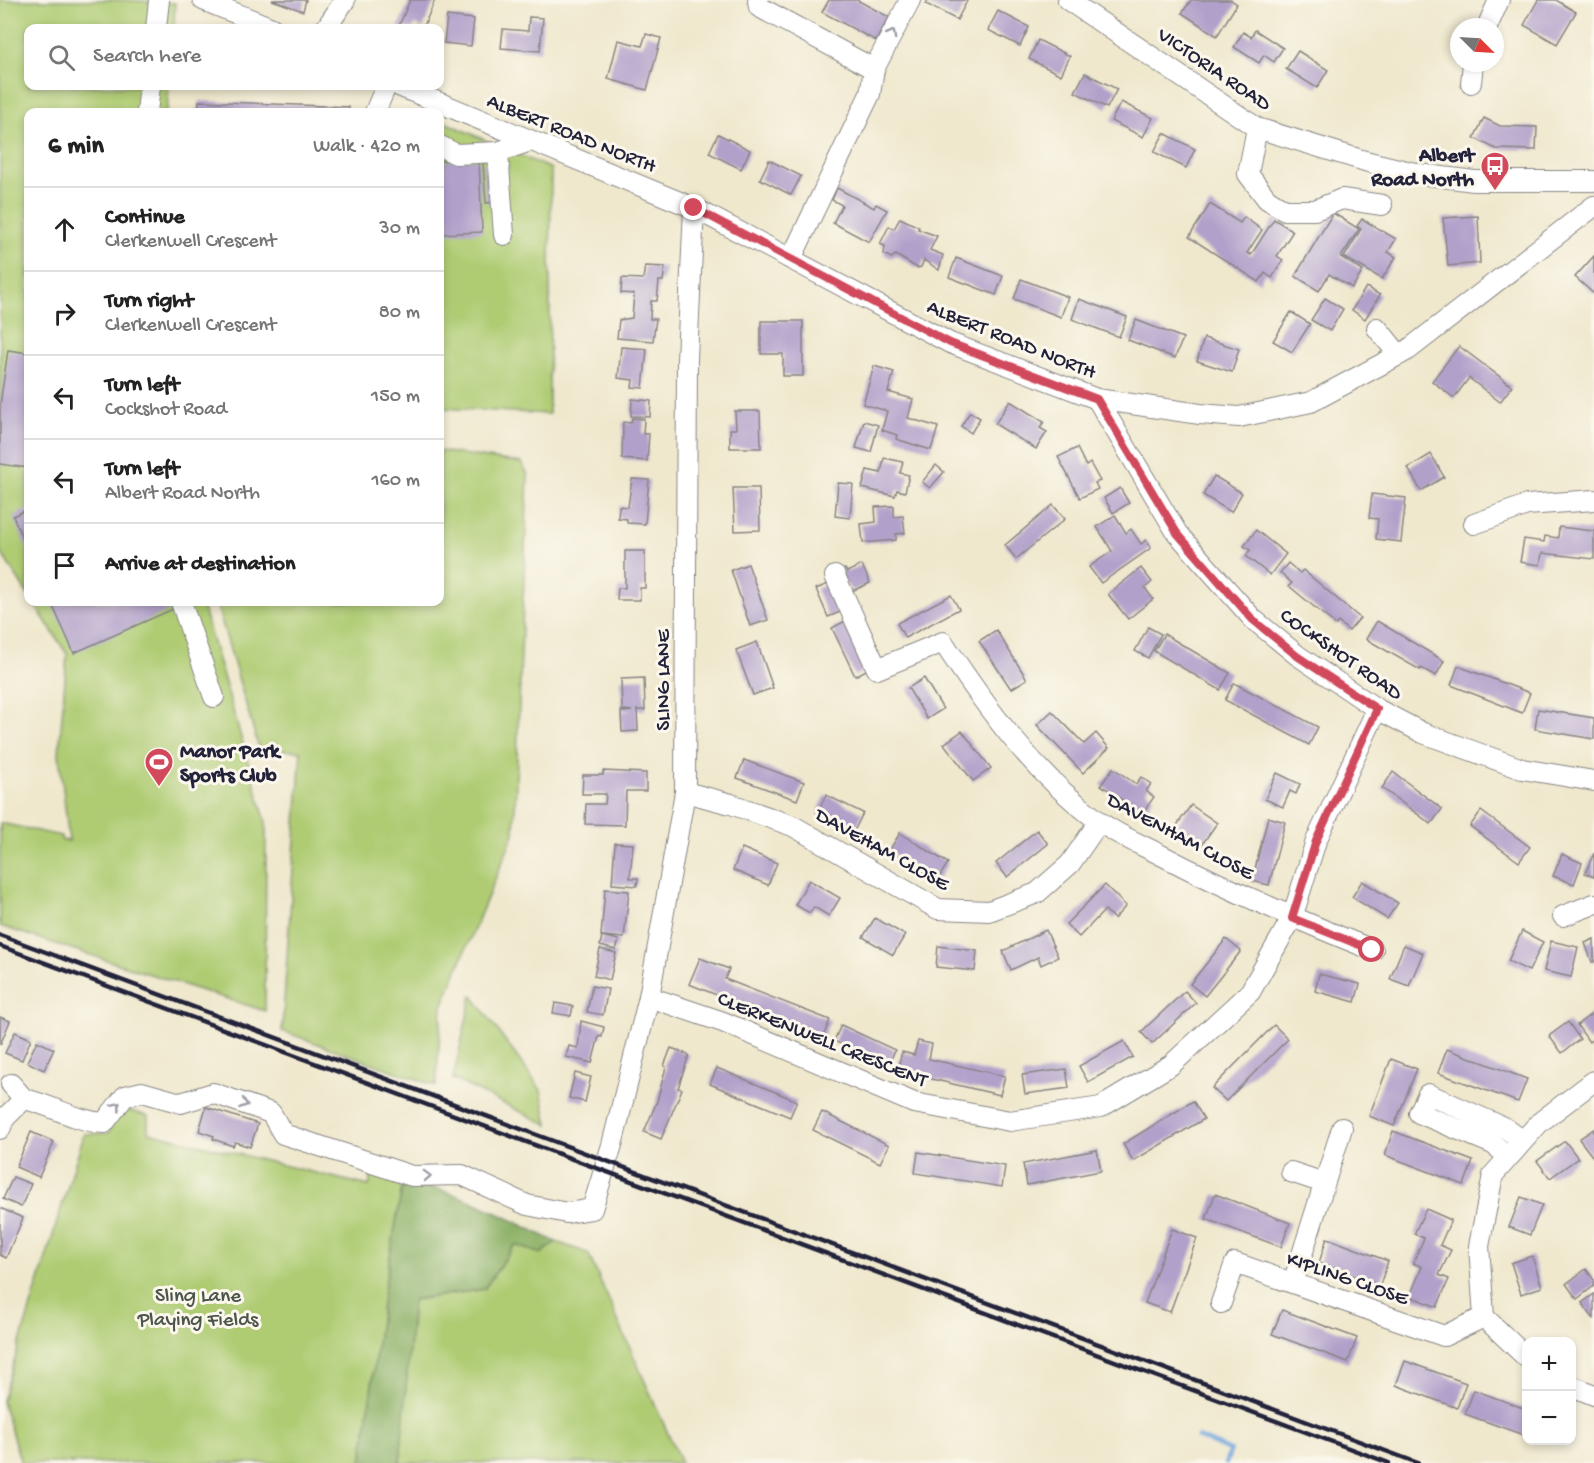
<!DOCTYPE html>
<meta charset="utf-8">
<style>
body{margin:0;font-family:"Gochi Hand",sans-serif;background:#f6f6f6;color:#222}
.controls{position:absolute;right:18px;bottom:18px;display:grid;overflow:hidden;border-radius:12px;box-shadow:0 3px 9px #0003}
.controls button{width:54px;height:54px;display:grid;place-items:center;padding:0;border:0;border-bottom:2px solid #e0e0e0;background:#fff;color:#222;font:30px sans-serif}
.compass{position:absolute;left:1450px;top:18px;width:54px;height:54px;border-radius:50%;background:#fff;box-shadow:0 3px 9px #0003;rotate:114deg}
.stop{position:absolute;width:18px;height:18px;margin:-14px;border:4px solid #d1495b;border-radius:50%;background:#fff}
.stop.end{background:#d1495b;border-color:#fff;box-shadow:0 2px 6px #0008}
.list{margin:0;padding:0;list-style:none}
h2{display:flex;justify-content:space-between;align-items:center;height:78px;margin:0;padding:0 24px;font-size:26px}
h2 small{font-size:20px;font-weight:400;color:#767676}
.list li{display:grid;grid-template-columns:39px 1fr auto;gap:18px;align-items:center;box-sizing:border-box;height:84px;padding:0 24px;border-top:2px solid #e0e0e0}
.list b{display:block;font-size:22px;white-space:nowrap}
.list p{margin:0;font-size:20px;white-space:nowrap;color:#767676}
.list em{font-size:20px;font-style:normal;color:#767676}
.icon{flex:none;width:33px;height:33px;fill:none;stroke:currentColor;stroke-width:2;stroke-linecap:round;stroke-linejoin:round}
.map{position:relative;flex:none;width:1594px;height:1463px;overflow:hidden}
.search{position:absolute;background:#fff;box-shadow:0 3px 9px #0003;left:24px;top:24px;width:420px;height:66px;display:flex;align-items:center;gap:15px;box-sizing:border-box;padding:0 21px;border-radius:12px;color:#767676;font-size:22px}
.panel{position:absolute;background:#fff;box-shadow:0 3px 9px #0003;left:24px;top:108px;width:420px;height:498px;border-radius:12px}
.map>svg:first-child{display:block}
.green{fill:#afcc73;stroke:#687757;stroke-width:1.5}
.forest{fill:#8bb065;stroke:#566950;stroke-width:1.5}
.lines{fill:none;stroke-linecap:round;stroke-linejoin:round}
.stream{stroke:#6fa5dd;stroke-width:5}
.building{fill:#b1a0ca}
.minor-casing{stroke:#888584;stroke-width:22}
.minor{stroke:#fff;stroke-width:20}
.rail{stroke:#22223b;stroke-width:4.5}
.oneway{stroke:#9c9ca7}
.route{stroke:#d1495b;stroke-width:8}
.labels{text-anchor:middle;stroke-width:6;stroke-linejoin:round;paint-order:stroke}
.street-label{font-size:21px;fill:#22223b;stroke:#fbf7ec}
.poi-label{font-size:21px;font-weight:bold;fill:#22223b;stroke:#fbf7ec;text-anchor:end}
.park-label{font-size:21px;fill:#4c554c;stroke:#fbf7ec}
</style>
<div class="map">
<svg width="1594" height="1463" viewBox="0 0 1594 1463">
<rect width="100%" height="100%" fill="#fbf7ec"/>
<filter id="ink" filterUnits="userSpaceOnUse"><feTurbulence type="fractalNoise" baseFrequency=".0167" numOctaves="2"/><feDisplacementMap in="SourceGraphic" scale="12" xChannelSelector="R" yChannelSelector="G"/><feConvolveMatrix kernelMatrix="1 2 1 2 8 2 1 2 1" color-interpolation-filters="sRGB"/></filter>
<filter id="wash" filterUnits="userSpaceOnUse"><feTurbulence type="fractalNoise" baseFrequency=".008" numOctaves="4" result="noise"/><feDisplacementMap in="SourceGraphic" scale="24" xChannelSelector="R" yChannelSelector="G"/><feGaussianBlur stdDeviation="1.35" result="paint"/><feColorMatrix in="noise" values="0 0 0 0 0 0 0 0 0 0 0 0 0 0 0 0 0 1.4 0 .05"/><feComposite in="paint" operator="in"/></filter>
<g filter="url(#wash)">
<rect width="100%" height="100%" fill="#efe8cd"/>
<g class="green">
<path d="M0,0H123L175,3L174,28H28V86H169L167,112H28V595L0,551Z"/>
<path d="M440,120L551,169L549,414L440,408Z"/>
<path d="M440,451L522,463L528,475L514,834L442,1006L436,1086L282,1031L301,751L259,749L216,602H440Z"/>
<path d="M33,602H201L266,822L265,1011L0,926V823L61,836V840L69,841L59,754L67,654Z"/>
<path d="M472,995L541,1090L548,1125L453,1079Z"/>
<path d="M124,1109L148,1116V1132L369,1186L373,1169L403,1182L383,1296L362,1463H21L2,1401L84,1134L109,1133L113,1120Z"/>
<path d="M556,1242L588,1253L681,1463H400L413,1300L484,1289L515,1245L541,1253Z"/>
</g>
<path class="forest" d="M403,1182C457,1188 508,1219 556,1242L541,1254L515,1245L484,1289L413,1300L400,1463H362L383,1296Z"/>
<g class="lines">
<path class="stream" d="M1198,1437L1230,1451L1226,1463"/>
</g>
<g id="blocks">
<g class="building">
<path d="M272,0H306L303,11Z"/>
<path d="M410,0H435L423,28L415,24L413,28H398Z"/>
<path d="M829,0H857L889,17L876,41L822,12Z"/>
<path d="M928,0H966L967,1L957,20L926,4Z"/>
<path d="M1191,0H1231L1237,4L1217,36L1182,13Z"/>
<path d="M1538,0H1556L1576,12L1557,44L1524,25Z"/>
<path d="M998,11L1029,27L1020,46L988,30Z"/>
<path d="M447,16L474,19L471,46L444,43Z"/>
<path d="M529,17L543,18L540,51L501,48L503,29L528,31Z"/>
<path d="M1255,30L1283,48L1274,62L1264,55L1259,63L1234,47L1243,32L1251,37Z"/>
<path d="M646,34L661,38L647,90L608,79L618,40L642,46Z"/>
<path d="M1038,40L1070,56L1061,75L1029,59Z"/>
<path d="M1298,51L1328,70L1317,88L1286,69Z"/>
<path d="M1085,73L1117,89L1107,108L1075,92Z"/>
<path d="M199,101L349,107V112H198Z"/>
<path d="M1121,102L1153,118L1143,137L1111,121Z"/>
<path d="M1484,118L1500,126L1537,127L1536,150L1496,149L1474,138Z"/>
<path d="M1164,133L1195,149L1186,168L1154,152Z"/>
<path d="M718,134L750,150L741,169L709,153Z"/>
<path d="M479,159L482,232L440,234V161Z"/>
<path d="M769,160L801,176L791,195L760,179Z"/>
<path d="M495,162L498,202L486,203L483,163Z"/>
<path d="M837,188L874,208L876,204L887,210L869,242L833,223L842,205L832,200Z"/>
<path d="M1210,204L1240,223L1244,217L1262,230L1247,253L1251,255L1274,219L1293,231L1277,256L1283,260L1272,278L1265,273L1259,282L1189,237Z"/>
<path d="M1333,213L1359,229L1341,257L1363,271L1352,288L1329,274L1319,291L1295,276Z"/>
<path d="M1478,216L1480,263L1448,266L1443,218Z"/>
<path d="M900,218L919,227L918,229L937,236L930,250L943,255L939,270L924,260L921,267L917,268L896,255L891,258L884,254L885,246L880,244L889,226L894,229Z"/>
<path d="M1362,219L1396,239L1388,252L1396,257L1382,279L1344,257L1361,229L1357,226Z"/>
<path d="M1594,256V294L1575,277Z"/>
<path d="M956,258L1003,276L996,295L949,277Z"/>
<path d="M645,266L665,267L663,281H659L657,301H651L650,319H656L653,341L617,338L619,320L632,318L634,294L621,293L622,278L643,279Z"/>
<path d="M1021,279L1068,297L1061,317L1014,299Z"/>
<path d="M1366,287L1380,295L1365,319L1352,310Z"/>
<path d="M1325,298L1343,309L1330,331L1311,320Z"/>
<path d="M1079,299L1127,317L1119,337L1072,319Z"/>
<path d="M1291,312L1310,324L1292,352L1273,341Z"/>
<path d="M1136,320L1183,338L1175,358L1128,340Z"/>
<path d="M761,321H803V376H783V354H761Z"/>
<path d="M1204,338L1239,349L1232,372L1197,361Z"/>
<path d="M1459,346L1512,386L1500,402L1469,378L1454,398L1432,381Z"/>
<path d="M621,347L647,349L643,388L632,387L633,380L618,378Z"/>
<path d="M8,350L28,353V468L0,464V405Z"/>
<path d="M874,366L894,372L888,392L913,399L908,418L938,427L931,450L896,439L897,435L882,430L887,411L863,404Z"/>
<path d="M632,399L651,401L650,417L631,416Z"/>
<path d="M1010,401L1044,422L1040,428L1047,432L1036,449L995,424Z"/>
<path d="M735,411H760L761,448H730V429H736Z"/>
<path d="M970,412L980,418L971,433L961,426Z"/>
<path d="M632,418L644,419L643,434H649L647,461L622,459L623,422L631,423Z"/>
<path d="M864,421L878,425L871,452L856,448Z"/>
<path d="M1077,448L1086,466L1090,463L1100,481L1095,483L1098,489L1080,498L1058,457Z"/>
<path d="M1431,454L1444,477L1421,491L1408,468Z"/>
<path d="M884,458L903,462L900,473L909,475L905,492L897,490L895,496L862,488L867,470L881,473Z"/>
<path d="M936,465L944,472L930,488L922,482Z"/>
<path d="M1214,476L1242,493L1231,512L1203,495Z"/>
<path d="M632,479L649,480L645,524L627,523V519L618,518L619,506L628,507Z"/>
<path d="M838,483L853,484L850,518L835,516Z"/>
<path d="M733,488H759L760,530L735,531Z"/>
<path d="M1120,488L1129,503L1113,513L1104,498Z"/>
<path d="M1372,494L1406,498L1401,542L1376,539L1378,519L1369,518Z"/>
<path d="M1053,505L1065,519L1016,559L1005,545Z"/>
<path d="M894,506V517L903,516L905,533L896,534V540L863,543L861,524L876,522L875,507Z"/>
<path d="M28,509V551L13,516Z"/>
<path d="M1115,515L1126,533L1131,529L1141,544L1146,540L1151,548L1101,583L1089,567L1112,551L1097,527Z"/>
<path d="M1559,527L1594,531V559L1542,553L1540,565L1520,562L1524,539L1544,542L1545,536L1558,538Z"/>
<path d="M1256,530L1286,554L1270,575L1246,556L1250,550L1244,546Z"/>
<path d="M625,551H645V588H640V600H617L618,588H625Z"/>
<path d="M1288,563L1300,573L1303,570L1360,618L1349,631L1338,622L1336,625L1289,586L1292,583L1280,573Z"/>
<path d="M748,564L768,620L750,626L731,570Z"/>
<path d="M862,565L870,583L852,591L836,573L845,569L847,572Z"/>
<path d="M1141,568L1152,582L1145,588L1153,599L1128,619L1108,594Z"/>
<path d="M833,582L845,610L828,617L816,589Z"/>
<path d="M951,595L959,609L905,638L897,623Z"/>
<path d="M51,602H170L173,609L74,653Z"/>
<path d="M849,619L872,667L855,676L832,628Z"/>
<path d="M1377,621L1444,661L1436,676L1421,668L1420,670L1366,639Z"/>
<path d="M1148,627L1161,634L1148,658L1135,651Z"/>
<path d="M996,630L1027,679L1011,689L979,641Z"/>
<path d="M1164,634L1230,673L1220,690L1154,651Z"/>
<path d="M757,642L773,688L753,695L736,650Z"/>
<path d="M1458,666L1530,693L1522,713L1451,685Z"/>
<path d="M644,678L645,710H637L638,731L622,732L621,712L632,711L622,710L621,679Z"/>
<path d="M924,678L943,709L927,719L908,688Z"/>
<path d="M1234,683L1318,727L1309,745L1225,700Z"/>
<path d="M1538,709L1594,718V739L1535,729Z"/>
<path d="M1052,711L1084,744L1096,733L1109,748L1083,773L1037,725Z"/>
<path d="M962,731L991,768L973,781L944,744Z"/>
<path d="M744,760L804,782L797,800L737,778Z"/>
<path d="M1113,768L1136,784L1141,777L1151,784L1146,791L1154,797L1142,814L1101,785Z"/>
<path d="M603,771L646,773V791H626L625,825L585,824L586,804H605L606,794H582L583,775H603Z"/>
<path d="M1393,772L1442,809L1431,824L1382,788Z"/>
<path d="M1277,773L1300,784L1296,794L1290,791L1283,807L1265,799Z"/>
<path d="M826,795L863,813L854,831L817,813Z"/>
<path d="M1191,805L1217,823L1201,846L1175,828Z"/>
<path d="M1481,811L1530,847L1519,862L1470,826Z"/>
<path d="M1268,817L1285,822L1269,885L1252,881Z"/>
<path d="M1037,830L1048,844L1007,877L996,863Z"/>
<path d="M900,833L948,863L937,881L889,851Z"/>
<path d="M615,843L633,844L630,878H638L637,886L612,884Z"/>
<path d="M742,848L777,863L768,885L733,870Z"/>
<path d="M1594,853V877L1585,873Z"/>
<path d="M1562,854L1582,863L1574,884L1553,876Z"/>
<path d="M809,880L840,898L829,916L814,907L810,913L795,905Z"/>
<path d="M1362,881L1398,903L1387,919L1352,897Z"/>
<path d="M1105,885L1126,906L1114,919L1105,910L1079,937L1066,924Z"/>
<path d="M605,889L629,891L624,938L601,936Z"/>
<path d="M875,918L905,935L893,955L863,937Z"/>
<path d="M1046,930L1058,957L1041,965L1038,957L1011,970L1003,951Z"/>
<path d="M1522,931L1543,942L1529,971L1508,961Z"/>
<path d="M602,936L619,940L616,950L600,946Z"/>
<path d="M1226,939L1241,951L1205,996L1190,984Z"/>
<path d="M1594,939V962H1592L1585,943Z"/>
<path d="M1551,941L1578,947L1571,977L1544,971Z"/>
<path d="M1404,945L1423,953L1409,986L1390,979Z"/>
<path d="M938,946L977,951L975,971L936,967Z"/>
<path d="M600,949L616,953L610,980L594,976Z"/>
<path d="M700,958L729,969L725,979L830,1020L823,1037L689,984Z"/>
<path d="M1319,974L1360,984L1355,1002L1315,991Z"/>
<path d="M592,986L608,989L603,1015L587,1012Z"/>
<path d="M1185,991L1196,1003L1152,1044L1141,1032Z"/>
<path d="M555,1003L573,1006L571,1016L553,1013Z"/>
<path d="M1594,1012V1038L1589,1042L1577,1025Z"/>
<path d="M0,1017L10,1021L0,1045Z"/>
<path d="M581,1021L604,1027L602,1037L599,1036L592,1063L566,1057L569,1046L578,1048Z"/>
<path d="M1568,1022L1580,1039L1562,1053L1549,1036Z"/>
<path d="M841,1025L895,1050L888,1066L834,1041Z"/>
<path d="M1274,1025L1288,1039L1226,1101L1212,1088Z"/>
<path d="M15,1032L31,1039L22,1060L5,1053Z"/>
<path d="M37,1041L54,1049L44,1070L27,1062Z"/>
<path d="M918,1041L932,1044L929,1059L1005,1076L1000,1095L897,1071L902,1052L914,1055Z"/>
<path d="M1124,1041L1133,1057L1088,1082L1079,1066Z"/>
<path d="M671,1048L689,1055L678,1088L682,1089L661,1139L644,1132L657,1101L666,1067L664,1066Z"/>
<path d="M1447,1049L1527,1079L1518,1102L1438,1073Z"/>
<path d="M1391,1059L1417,1069L1394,1126L1369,1116Z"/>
<path d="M717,1068L797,1101L790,1117L710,1084Z"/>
<path d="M1066,1069L1069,1088L1025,1094L1022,1075Z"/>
<path d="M575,1073L591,1077L585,1102L569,1098Z"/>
<path d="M1193,1101L1204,1119L1133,1161L1123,1144Z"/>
<path d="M206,1107L258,1124L250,1147L235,1142L233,1146L213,1139L214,1136L199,1131Z"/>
<path d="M822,1112L889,1145L880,1163L813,1130Z"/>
<path d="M1594,1129V1155L1592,1156L1579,1139Z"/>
<path d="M1393,1131L1473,1161L1464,1185L1385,1155Z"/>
<path d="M31,1132L54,1142L39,1177L16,1167Z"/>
<path d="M1565,1141L1578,1158L1550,1178L1537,1161Z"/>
<path d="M1097,1150L1101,1171L1027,1185L1023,1164Z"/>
<path d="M918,1152L1005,1166L1002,1187L915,1173Z"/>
<path d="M13,1177L31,1184L21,1207L3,1199Z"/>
<path d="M1215,1194L1290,1223L1281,1247L1206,1219Z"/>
<path d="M1521,1197L1542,1205L1530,1235L1509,1227Z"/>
<path d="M0,1208L23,1218L6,1258L0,1255Z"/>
<path d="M1426,1209L1451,1220L1440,1245L1451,1250L1439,1275L1449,1279L1437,1307L1410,1296L1422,1267L1413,1263L1424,1238L1414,1234Z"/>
<path d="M1172,1229L1197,1238L1170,1312L1145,1303Z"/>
<path d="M1327,1238L1388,1261L1380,1285L1319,1263Z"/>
<path d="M1532,1256L1542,1287L1521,1294L1511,1263Z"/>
<path d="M1586,1269L1594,1280V1286L1577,1299L1566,1284Z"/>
<path d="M1594,1294V1319L1582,1303Z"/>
<path d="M1282,1310L1357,1338L1348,1362L1272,1334Z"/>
<path d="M1405,1361L1466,1383L1457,1408L1396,1385Z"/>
<path d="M1474,1390L1526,1409V1436L1465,1414Z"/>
</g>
</g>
</g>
<g filter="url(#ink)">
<use href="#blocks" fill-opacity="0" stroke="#888584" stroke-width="1.5"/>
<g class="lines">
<g class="minor-casing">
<g id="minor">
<path d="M203,0L272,28"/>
<path d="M758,0L759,7L874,69L870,94L791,259"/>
<path d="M1068,0L1257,128L1365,161L1419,174L1474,181H1594"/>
<path d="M1487,27L1499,0"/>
<path d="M156,28L159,0"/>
<path d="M326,28L345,0"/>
<path d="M874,69L910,0"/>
<path d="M1471,83L1473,63"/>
<path d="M399,86L694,208L950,343L1097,399L1200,414L1239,417L1311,402L1408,350L1594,206"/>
<path d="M147,112L150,86"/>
<path d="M375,112L386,86"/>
<path d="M1257,128L1248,174L1267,199L1285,210H1315L1342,199L1382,205"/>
<path d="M440,146L456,154L498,152"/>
<path d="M504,235L498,152L530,141"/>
<path d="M1377,328L1399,355"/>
<path d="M1097,399L1177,533L1253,619L1297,655L1377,709L1423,733L1522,769L1594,781"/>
<path d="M1474,524L1527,505L1594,500"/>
<path d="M835,576L877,669L943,642C987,709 1032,771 1097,820C1115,834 1140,844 1161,855C1230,891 1300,921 1373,950"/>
<path d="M181,602L214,697"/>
<path d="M685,792L731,804L793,826L938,909L989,911L1037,893L1070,864L1099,822"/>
<path d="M1563,916L1594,904"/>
<path d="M649,997L723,1022L914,1103L1010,1121L1101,1107L1171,1065L1250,992L1292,918L1316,841L1377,709"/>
<path d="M11,1084L24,1099"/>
<path d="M0,1129L5,1118L24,1099C52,1105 75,1121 104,1123L125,1096L142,1092L181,1103L213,1093L271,1113L283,1134L412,1176L462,1175L527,1205L567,1213L592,1209L612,1145L649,997L685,792L687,359L694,208"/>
<path d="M1508,1156L1493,1144L1419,1113L1428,1094L1505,1128L1522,1140"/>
<path d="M1291,1172L1324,1183"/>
<path d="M1293,1283L1342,1128"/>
<path d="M1221,1303L1235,1263L1444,1336L1484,1317"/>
<path d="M1526,1357L1484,1317L1479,1246L1493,1175L1539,1123L1594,1081"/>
<path d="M1572,1386L1594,1395"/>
</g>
</g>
<use href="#minor" class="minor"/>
<g class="rail">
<path d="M0,935L1418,1463"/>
<path d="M0,946L1389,1463"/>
</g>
</g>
<defs><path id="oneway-chevron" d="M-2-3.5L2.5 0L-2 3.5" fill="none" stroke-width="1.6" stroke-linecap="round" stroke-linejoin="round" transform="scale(1.5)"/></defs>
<g class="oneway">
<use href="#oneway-chevron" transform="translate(892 34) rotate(-62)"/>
<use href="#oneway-chevron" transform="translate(244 1104) rotate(19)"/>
<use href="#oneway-chevron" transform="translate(117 1106) rotate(-52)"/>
<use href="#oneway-chevron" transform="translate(427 1176) rotate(-2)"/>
</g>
</g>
<g class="lines" filter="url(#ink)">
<path class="route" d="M694,208L950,343L1097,399L1177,533L1253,620L1297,656L1377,709L1316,841L1292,918L1372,950"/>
</g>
<defs>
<g id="bus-pin" transform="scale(1.5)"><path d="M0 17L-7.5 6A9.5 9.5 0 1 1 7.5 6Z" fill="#d1495b" stroke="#fbf7ec"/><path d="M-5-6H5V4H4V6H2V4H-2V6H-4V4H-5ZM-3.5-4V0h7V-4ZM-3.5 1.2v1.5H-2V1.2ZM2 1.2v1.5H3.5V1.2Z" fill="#fff"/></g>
<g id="stadium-pin" transform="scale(1.5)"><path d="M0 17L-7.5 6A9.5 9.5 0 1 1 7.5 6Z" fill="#d1495b" stroke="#fbf7ec"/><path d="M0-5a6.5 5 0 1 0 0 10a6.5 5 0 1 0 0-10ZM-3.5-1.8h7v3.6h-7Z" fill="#fff"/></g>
</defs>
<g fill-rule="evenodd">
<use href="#bus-pin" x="1495" y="166"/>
<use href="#stadium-pin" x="159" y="762"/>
</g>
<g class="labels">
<g class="street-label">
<text transform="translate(1215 68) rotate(34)" y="7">VICTORIA ROAD</text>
<text transform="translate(572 132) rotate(22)" y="7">ALBERT ROAD NORTH</text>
<text transform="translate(1012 338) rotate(22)" y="7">ALBERT ROAD NORTH</text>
<text transform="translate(1342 653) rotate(35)" y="7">COCKSHOT ROAD</text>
<text transform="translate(662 680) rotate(-90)" y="7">SLING LANE</text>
<text transform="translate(1181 835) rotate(28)" y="7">DAVENHAM CLOSE</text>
<text transform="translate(883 848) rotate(29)" y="7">DAVEHAM CLOSE</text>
<text transform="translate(823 1038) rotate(22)" y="7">CLERKENWELL CRESCENT</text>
<text transform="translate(1348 1277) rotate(19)" y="7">KIPLING CLOSE</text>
</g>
<g class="poi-label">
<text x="1474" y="161">Albert<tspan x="1474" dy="24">Road North</tspan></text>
<text x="180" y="757" text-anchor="start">Manor Park<tspan x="180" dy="24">Sports Club</tspan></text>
</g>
<g class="park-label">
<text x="198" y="1301">Sling Lane<tspan x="198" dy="24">Playing Fields</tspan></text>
</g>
</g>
</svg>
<div class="controls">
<button>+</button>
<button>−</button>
</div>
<svg class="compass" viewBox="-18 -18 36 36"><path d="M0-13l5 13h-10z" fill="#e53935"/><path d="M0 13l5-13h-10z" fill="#767676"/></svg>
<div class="stop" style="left:1372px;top:950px"></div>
<div class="stop end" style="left:694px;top:208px"></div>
<div class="search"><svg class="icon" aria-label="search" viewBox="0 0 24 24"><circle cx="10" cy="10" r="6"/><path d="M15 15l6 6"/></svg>Search here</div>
<section class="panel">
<h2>6 min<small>Walk · 420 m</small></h2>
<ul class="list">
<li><svg class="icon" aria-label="ahead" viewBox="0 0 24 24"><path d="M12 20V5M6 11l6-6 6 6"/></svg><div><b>Continue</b><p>Clerkenwell Crescent</p></div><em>30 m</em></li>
<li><svg class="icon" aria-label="right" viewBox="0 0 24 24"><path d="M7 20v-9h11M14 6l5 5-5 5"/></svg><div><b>Turn right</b><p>Clerkenwell Crescent</p></div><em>80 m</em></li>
<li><svg class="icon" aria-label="left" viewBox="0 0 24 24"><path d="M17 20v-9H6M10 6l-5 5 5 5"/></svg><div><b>Turn left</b><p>Cockshot Road</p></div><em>150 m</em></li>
<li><svg class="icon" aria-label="left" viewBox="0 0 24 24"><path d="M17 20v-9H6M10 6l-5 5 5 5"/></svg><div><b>Turn left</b><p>Albert Road North</p></div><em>160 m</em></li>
<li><svg class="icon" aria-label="arrive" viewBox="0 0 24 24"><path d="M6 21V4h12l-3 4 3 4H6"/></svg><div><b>Arrive at destination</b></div></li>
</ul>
</section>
</div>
